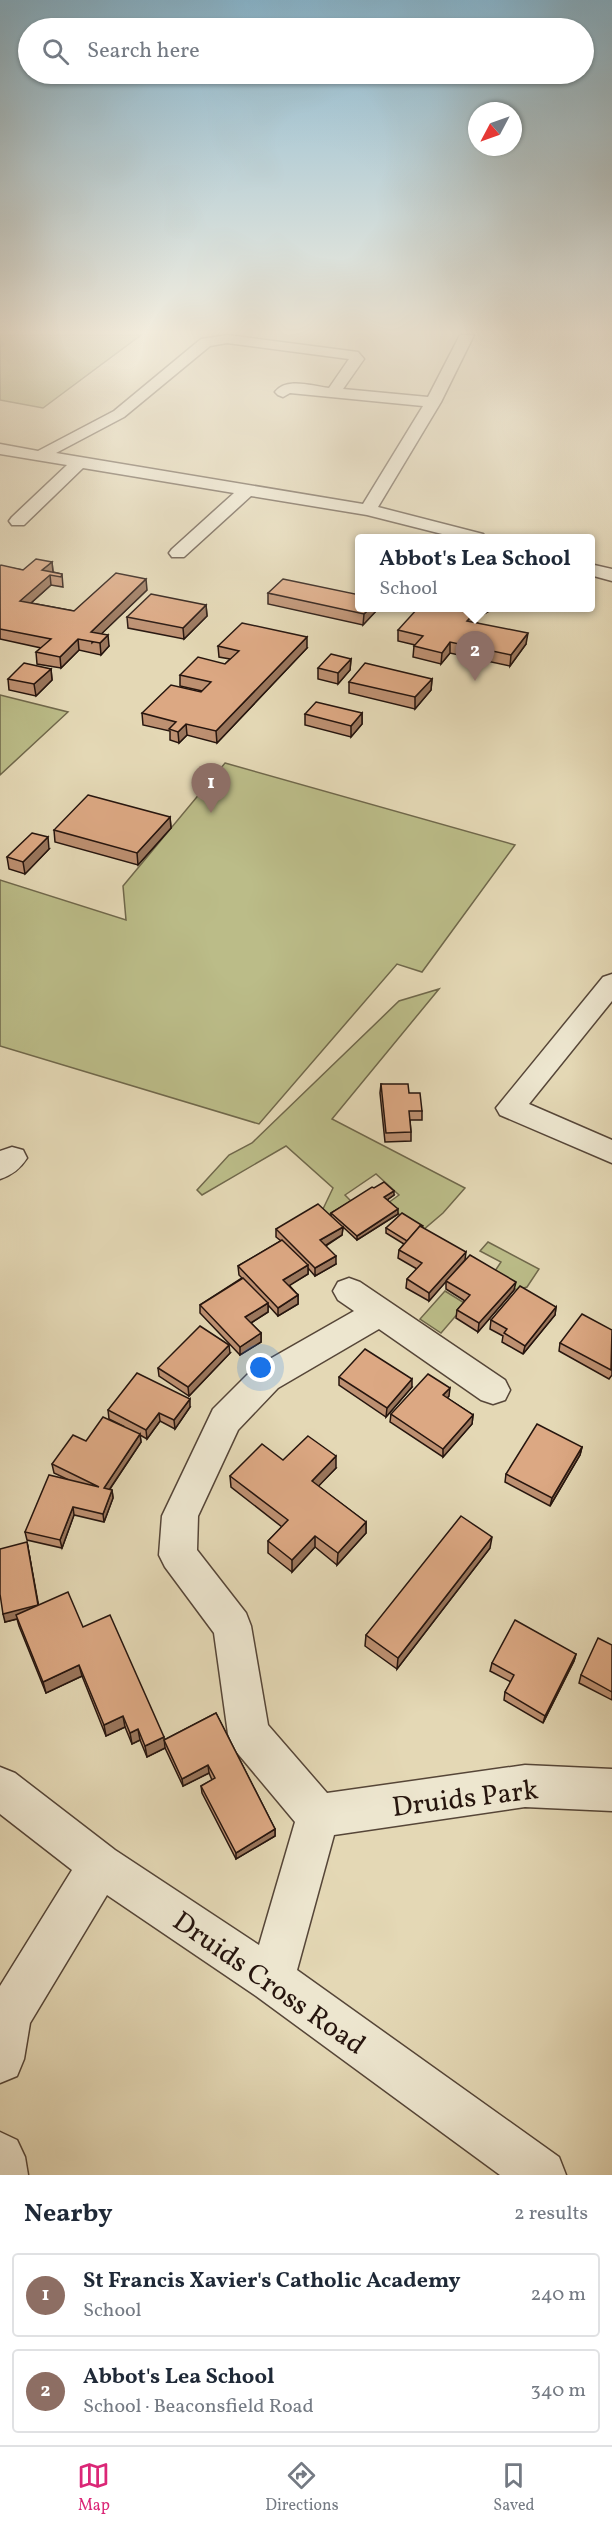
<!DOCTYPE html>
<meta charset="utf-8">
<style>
body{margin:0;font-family:Vollkorn,serif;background:#f2f2f3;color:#1f2937}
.compass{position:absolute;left:468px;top:102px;width:54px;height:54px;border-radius:50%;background:#fff;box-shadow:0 2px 4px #0004;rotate:229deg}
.you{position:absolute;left:261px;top:1368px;width:21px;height:21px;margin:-15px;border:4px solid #fff;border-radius:50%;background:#1a73e8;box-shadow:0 0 0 9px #1a73e833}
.badge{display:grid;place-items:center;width:39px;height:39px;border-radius:50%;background:#db2777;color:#fff;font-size:20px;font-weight:700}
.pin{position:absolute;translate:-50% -50px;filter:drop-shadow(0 2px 3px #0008)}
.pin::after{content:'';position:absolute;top:32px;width:21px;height:18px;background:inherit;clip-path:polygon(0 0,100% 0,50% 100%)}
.popup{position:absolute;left:355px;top:534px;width:240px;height:78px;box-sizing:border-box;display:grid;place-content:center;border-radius:6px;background:#fff;filter:drop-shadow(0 2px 4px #0005);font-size:20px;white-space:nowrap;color:#747a83}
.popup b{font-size:22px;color:#1f2937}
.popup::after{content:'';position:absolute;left:50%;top:100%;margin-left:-12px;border:12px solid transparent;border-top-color:#fff}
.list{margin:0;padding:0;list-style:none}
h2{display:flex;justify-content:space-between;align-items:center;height:78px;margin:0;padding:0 24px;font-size:26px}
h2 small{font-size:20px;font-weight:400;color:#747a83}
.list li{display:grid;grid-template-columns:39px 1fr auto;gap:18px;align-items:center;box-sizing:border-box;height:84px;margin:0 12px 12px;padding:0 12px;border:2px solid #e0e1e3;border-radius:6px}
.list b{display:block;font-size:22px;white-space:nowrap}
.list p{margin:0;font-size:20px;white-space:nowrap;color:#747a83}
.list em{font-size:20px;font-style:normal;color:#747a83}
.icon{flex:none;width:33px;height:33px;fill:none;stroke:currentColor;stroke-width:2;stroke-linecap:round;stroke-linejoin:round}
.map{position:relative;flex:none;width:612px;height:2175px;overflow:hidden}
.search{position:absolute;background:#fff;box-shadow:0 2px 4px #0004;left:18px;right:18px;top:18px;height:66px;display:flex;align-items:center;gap:15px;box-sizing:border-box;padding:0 21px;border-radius:33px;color:#747a83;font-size:22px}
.sheet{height:270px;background:#fff}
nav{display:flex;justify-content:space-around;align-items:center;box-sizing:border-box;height:84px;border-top:2px solid #e0e1e3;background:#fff;font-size:16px;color:#747a83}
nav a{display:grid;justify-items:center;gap:3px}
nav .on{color:#db2777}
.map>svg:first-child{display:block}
.green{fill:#bbbc88;stroke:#70684b;stroke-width:1.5}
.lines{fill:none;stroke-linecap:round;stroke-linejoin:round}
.minor-casing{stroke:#564638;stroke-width:3}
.minor{fill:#ede6cf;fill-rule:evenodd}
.wall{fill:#bd9071;stroke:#26150e;stroke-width:1.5}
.shaded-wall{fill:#9a765c;stroke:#26150e;stroke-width:1.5}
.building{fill:#dca883;stroke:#26150e;stroke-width:1.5}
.labels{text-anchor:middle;stroke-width:4.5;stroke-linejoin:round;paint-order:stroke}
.near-street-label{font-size:28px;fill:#26150e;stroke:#ede6cf}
</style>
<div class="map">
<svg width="612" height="2175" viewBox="0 0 612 2175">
<rect width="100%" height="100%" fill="#e4d8b5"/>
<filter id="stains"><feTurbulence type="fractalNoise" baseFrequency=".00333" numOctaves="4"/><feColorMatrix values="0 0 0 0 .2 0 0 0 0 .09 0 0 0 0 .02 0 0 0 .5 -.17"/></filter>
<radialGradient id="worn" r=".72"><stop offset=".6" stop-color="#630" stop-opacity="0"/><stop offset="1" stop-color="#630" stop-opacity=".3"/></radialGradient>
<g class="green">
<path d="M0,335H141L43,408L0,400Z"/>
<path d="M0,695L68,712L0,775Z"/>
<path d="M225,763L515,845L422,972L397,964L259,1124L0,1046V880L126,920L123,886Z"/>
<path d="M439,989L332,1119L465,1188L443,1213L423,1230L403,1218L388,1203L399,1195L376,1174L345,1195L351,1201L327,1216L322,1211L333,1188L286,1146L202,1195L197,1190L229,1155L252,1143L399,1001Z"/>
<path d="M488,1242L539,1269L527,1287L517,1290L493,1274L501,1262L480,1251Z"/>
<path d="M445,1291L466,1304L441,1333L420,1319Z"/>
</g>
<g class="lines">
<g class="minor-casing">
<g id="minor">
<path d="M228,335L358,352L364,359L343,389L428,397L460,335H474L441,402L378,507L483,534L486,538H458L367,515L251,496L184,557H172L169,553L172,549L234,493L83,468L24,525H12L9,521L12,517L67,465L0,454V444L38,451L114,411L201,339ZM227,343L349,359L329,388C312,386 286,377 275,392L278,395L283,397L290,393L423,406L363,504L56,453L124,417L210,346Z"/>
<path d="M590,564L612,569V581L590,575Z"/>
<path d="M612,974V1001L529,1104L612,1140V1163L500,1115L496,1108L603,977Z"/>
<path d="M12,1147L23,1150L27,1158C20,1169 12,1175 0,1179V1151Z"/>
<path d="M349,1278L360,1282L505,1380L510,1390L505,1400L493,1404L481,1400L379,1329L278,1388L238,1430L198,1516L197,1550L246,1613L251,1626L268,1725L327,1793L525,1765L612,1769V1811L525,1807L334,1835L297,1970L559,2157L566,2175H500L256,1996L107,1895L30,2023L24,2059L17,2076L0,2083V1986L72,1870L0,1814V1767L15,1773L115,1850L259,1945L295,1822L234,1749L228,1734L214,1633L165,1567L159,1555L162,1516L213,1409L254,1368L354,1311L338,1300L333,1291L338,1282Z"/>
<path d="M0,2132L17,2140L25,2157L28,2175H0Z"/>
</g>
</g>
<use href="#minor" class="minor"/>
</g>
<g class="wall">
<path d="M52,562L53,572L62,574L63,587L51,585L31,603L74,611L147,590L101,634L109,646L101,655L79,650L61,668L37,664L36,652L41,648L0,639V566L23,570Z"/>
<path d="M268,593L377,610L363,625L268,604Z"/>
<path d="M206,605L207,616L184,639L128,628L127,617Z"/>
<path d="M491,610L480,616L475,622L526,644L510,666L450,653L441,664L413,657L414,646L415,645L398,641V630Z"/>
<path d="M218,646L307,648L217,743L187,735L179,743L170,740V731L143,725L142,713L202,691L180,686V675L225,664L230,659L219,657Z"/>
<path d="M351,659L350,670L338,684L318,679V668Z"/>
<path d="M51,669L52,680L36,696L9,690L8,679Z"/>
<path d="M432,679L431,690L415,709L349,693V682Z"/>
<path d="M362,713V724L351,737L305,725V714Z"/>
<path d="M170,817L171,828L138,865L55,842L54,830Z"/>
<path d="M49,849L25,874L9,869L7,857Z"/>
<path d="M381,1084L409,1093L422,1111V1120H410L411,1132V1141L385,1142L380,1093Z"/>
<path d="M374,1188L394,1195L387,1200L398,1214L357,1240L343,1227L342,1235L326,1246L336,1264L315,1276L308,1268V1274L289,1285L298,1295V1304L278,1316L268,1305V1312L251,1323L261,1333V1342L240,1355L200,1313V1305L242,1278L239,1275L238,1266L281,1241L276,1237V1229L331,1216V1213Z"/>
<path d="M386,1228H423L465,1260L514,1290L478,1332L456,1318L457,1310L465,1301L446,1289V1281L429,1301L406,1288L407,1279L417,1269L398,1258L399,1250L404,1244L386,1233Z"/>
<path d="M556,1307L555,1315L523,1354L502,1342L503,1336L490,1329L491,1320Z"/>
<path d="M612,1330V1375L609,1379L559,1351L560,1343Z"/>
<path d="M230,1353L189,1396L159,1376L158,1368Z"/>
<path d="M339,1377L412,1387L386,1417L339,1385Z"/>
<path d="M449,1396L447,1398L473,1415L472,1424L443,1457L390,1422L391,1414Z"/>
<path d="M190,1407L175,1429L160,1421L147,1439L140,1435L141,1442L110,1489L112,1490L113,1498L104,1522L74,1515L62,1548L27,1540L25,1532L69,1480L54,1473L52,1464L86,1441L123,1426L109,1419L108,1410Z"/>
<path d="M582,1447L580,1455L550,1506L505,1482L506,1474Z"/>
<path d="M283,1460L336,1468L318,1486L366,1522V1533L337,1565L315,1547L292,1572L268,1553V1541L282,1527L231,1487L230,1476Z"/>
<path d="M27,1542L38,1605L83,1627L164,1740L216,1713L275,1829V1836L236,1859L202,1793L201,1786L212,1780L209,1773L183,1786L165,1748L147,1757L140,1740L132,1744L125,1727L106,1736L82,1676L46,1693L19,1626L17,1619L5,1622Z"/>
<path d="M490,1548L397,1669L365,1646L366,1635Z"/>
<path d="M612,1645V1700L579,1683L581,1675Z"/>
<path d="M576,1654L574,1661L543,1723L504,1700L505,1692L511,1682L490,1671L492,1663Z"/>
</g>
<g class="shaded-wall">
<path d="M52,562L53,572L50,575L51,585L22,611L20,601L42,570Z"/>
<path d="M146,579L147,590L92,643L91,632Z"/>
<path d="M206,605L207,616L184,639L183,628Z"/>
<path d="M370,608H377V610L363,625L364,614Z"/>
<path d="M479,608H492L491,610L480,616L466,632L467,621Z"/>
<path d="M528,633L526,644L510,666L511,655Z"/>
<path d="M108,635L109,646L101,655L100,643Z"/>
<path d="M307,637V648L217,743L216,731Z"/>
<path d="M78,639L79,650L61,668L60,657Z"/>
<path d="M450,642V653L441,664L442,653Z"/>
<path d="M351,659L350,670L338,684V673Z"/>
<path d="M51,669L52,680L36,696L34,684Z"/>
<path d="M432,679L431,690L415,709V697Z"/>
<path d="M362,713V724L351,737V726Z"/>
<path d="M186,724L187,735L179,743L178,732Z"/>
<path d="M170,817L171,828L138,865L137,853Z"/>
<path d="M48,837L49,849L25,874L23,862Z"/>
<path d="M394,1191V1195L384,1202V1197Z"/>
<path d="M398,1209V1214L357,1240V1236Z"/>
<path d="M343,1227L342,1235L320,1249V1240Z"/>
<path d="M466,1252L465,1260L429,1301V1293Z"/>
<path d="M336,1256V1264L315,1276V1268Z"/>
<path d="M308,1265V1274L284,1289L283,1280Z"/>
<path d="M516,1282L514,1290L478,1332L479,1323Z"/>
<path d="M298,1295V1304L278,1316V1308Z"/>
<path d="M268,1303V1312L246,1326L245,1317Z"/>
<path d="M556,1307L555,1315L523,1354L525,1346Z"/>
<path d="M261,1333V1342L240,1355V1347Z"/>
<path d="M229,1345L230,1353L189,1396L188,1387Z"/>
<path d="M412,1379V1387L386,1417L387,1408Z"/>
<path d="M450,1388L449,1396L442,1404L443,1395Z"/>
<path d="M190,1399V1407L175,1429L174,1420Z"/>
<path d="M159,1413L160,1421L147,1439L146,1430Z"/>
<path d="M473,1415L472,1424L443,1457V1449Z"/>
<path d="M140,1434L141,1442L105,1496L104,1488Z"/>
<path d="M582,1447L580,1455L550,1506L552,1498Z"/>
<path d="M336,1456V1468L312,1493V1481Z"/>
<path d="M112,1490L113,1498L104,1522L103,1514Z"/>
<path d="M73,1507L74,1515L62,1548L60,1540Z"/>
<path d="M366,1522V1533L337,1565L338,1553Z"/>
<path d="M315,1536V1547L292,1572V1560Z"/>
<path d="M492,1537L490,1548L397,1669L398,1658Z"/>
<path d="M27,1542L40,1613L5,1622L3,1614Z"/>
<path d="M576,1654L574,1661L543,1723L545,1716Z"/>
<path d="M79,1665L82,1676L46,1693L43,1682Z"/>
<path d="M123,1716L125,1727L106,1736L104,1725Z"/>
<path d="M138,1729L140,1740L132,1744L130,1733Z"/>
<path d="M164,1737L165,1748L147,1757L145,1746Z"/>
<path d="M208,1765L209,1773L183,1786L182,1779Z"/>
<path d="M275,1829V1836L236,1859V1853Z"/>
</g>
<g class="building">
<path d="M36,559L52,562L42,570L62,574L61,577L50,575L20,601L74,611L116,573L146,579L91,632L108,635L100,643L78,639L60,657L36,652L51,639L0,629V566L1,565L23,570Z"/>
<path d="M283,579L360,595V608H370L364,614L268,593Z"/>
<path d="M151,594L206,605L183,628L127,617Z"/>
<path d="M418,608H479L467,621L528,633L511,655L450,642L442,653L414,646L423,636L398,630Z"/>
<path d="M242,623L307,637L216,731L186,724L178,732L169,729L176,722L142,713L171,685L201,692L211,682L180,675L198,657L225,664L239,651L218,646Z"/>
<path d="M331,654L351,659L338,673L318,668Z"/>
<path d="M24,663L51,669L34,684L8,679Z"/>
<path d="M365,663L432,679L415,697L349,682Z"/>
<path d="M316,702L362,713L351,726L305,714Z"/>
<path d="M88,795L170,817L137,853L54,830Z"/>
<path d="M32,833L48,837L23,862L7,857Z"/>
<path d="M381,1084H408L409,1093H420L422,1111H409L411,1132L386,1133Z"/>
<path d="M384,1182L394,1191L384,1197L398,1209L357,1236L331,1213L372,1187L374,1188Z"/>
<path d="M318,1204L343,1227L320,1240L336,1256L315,1268L276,1229Z"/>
<path d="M402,1213L423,1226L422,1227L420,1226L407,1241L386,1228Z"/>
<path d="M420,1226L466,1252L429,1293L407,1279L422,1263L399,1250Z"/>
<path d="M282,1240L308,1265L283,1280L298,1295L278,1308L238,1266Z"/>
<path d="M470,1255L516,1282L479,1323L457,1310L470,1295L446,1281Z"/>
<path d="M243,1278L268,1303L245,1317L261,1333L240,1347L200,1305Z"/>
<path d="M520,1286L556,1307L525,1346L504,1333L507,1329L491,1320Z"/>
<path d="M582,1314L612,1330L611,1370L560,1343Z"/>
<path d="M200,1326L229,1345L188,1387L158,1368Z"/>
<path d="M365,1349L412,1379L387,1408L339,1377Z"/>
<path d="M137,1373L190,1399L174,1420L159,1413L146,1430L108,1410Z"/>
<path d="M428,1374L450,1388L443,1395L473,1415L443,1449L391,1414Z"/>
<path d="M103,1417L140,1434L104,1488L112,1490L103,1514L73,1507L60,1540L25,1532L49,1475L99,1487L52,1464L73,1435L86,1441Z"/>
<path d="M537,1424L582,1447L552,1498L506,1474Z"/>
<path d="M308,1436L336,1456L312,1481L366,1522L338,1553L315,1536L292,1560L268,1541L288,1520L230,1476L262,1444L283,1460Z"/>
<path d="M461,1516L492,1537L398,1658L366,1635Z"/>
<path d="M27,1542L38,1605L3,1614L0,1594V1549Z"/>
<path d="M68,1592L83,1627L110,1615L164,1737L145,1746L138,1729L130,1733L123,1716L104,1725L79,1665L43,1682L16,1615Z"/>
<path d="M515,1620L576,1654L545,1716L505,1692L514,1675L492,1663Z"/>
<path d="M598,1638L612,1645V1692L581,1675Z"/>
<path d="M216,1713L275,1829L236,1853L201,1786L215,1778L208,1765L182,1779L164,1740Z"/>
</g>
<linearGradient id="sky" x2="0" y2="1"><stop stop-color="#87b6cf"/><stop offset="0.52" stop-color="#f3edde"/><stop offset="1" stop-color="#f3edde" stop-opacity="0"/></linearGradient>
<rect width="612" height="639" fill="url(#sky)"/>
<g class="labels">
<g class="near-street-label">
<text transform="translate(465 1797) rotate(-7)" y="10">Druids Park</text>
<text transform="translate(270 1982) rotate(35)" y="10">Druids Cross Road</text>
</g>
</g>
<rect width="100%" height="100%" filter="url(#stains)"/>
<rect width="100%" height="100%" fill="url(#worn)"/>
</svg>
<svg class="compass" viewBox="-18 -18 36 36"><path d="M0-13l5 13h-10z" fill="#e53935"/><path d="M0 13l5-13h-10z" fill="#747a83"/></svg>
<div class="you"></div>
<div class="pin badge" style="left:211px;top:813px;background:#8d6e63">1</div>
<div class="pin badge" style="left:475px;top:681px;background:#8d6e63">2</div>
<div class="popup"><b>Abbot's Lea School</b>School</div>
<div class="search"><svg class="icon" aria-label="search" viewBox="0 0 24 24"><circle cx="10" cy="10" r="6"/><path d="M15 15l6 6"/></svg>Search here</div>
</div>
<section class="sheet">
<h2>Nearby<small>2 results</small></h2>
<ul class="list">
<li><span class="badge" style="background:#8d6e63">1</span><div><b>St Francis Xavier's Catholic Academy</b><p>School</p></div><em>240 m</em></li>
<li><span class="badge" style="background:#8d6e63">2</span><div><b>Abbot's Lea School</b><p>School · Beaconsfield Road</p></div><em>340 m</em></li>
</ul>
</section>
<nav>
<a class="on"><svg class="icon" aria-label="map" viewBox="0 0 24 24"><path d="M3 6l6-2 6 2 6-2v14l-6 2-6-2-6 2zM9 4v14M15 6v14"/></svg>Map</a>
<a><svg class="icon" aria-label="directions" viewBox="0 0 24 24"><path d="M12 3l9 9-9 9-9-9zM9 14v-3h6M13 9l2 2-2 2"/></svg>Directions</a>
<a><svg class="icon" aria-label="saved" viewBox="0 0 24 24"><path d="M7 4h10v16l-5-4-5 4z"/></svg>Saved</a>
</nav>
